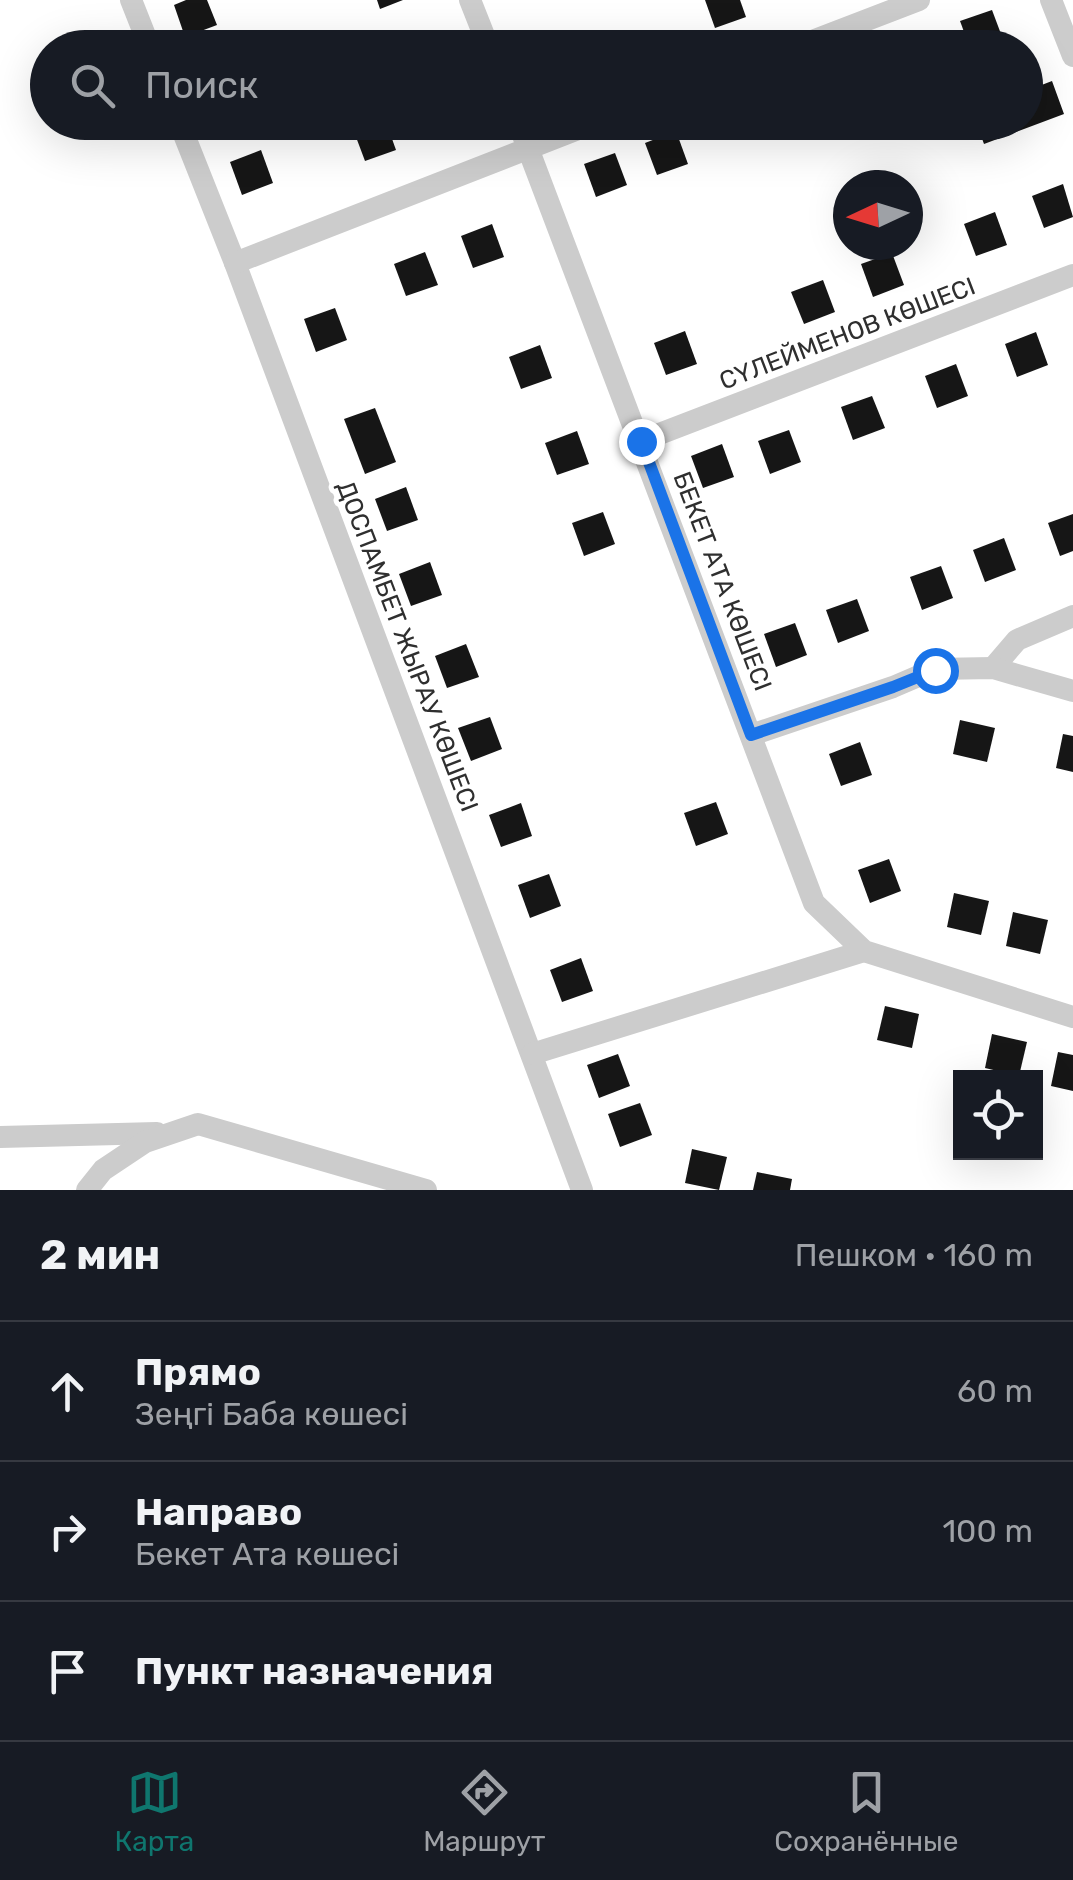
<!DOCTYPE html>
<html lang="ru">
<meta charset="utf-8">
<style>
body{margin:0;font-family:Rubik,sans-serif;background:#20242c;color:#f1f3f6}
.controls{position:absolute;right:30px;bottom:30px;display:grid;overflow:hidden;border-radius:0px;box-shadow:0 10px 40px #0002}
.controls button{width:90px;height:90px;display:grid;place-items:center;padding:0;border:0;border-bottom:2px solid #363941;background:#171b24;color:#f1f3f6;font:50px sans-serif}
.compass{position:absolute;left:833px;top:170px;width:90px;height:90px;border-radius:50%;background:#171b24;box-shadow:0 10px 40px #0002;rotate:266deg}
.stop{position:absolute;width:30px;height:30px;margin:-22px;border:8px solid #1a73e8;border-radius:50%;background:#fff}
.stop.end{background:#1a73e8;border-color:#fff;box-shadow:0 2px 10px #0008}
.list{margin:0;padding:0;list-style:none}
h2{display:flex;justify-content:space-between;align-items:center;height:130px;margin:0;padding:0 40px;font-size:42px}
h2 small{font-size:32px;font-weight:400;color:#9ea1a6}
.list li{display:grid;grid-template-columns:65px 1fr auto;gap:30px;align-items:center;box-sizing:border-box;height:140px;padding:0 40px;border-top:2px solid #363941}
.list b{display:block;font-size:38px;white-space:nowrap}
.list p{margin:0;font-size:32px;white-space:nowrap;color:#9ea1a6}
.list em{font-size:32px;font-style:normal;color:#9ea1a6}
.icon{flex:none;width:55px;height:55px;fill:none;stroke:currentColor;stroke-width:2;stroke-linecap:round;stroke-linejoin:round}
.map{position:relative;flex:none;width:1073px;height:1190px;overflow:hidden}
.search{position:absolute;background:#171b24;box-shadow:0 10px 40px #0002;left:30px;right:30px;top:30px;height:110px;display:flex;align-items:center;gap:25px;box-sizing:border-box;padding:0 35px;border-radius:55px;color:#9ea1a6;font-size:38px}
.sheet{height:550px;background:#171b24}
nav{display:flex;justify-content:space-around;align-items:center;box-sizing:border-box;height:140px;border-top:2px solid #363941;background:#171b24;font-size:28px;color:#9ea1a6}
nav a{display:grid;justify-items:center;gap:5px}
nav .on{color:#0f766e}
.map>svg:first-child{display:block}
.building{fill:#161616}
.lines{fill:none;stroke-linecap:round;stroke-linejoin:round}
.minor{stroke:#ccc;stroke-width:22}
.route{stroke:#1a73e8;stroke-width:12}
.labels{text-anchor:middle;stroke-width:10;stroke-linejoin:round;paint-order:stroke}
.street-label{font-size:25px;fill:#2f2f2f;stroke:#fff}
</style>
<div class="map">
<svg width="1073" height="1190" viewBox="0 0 1073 1190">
<rect width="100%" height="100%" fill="#fff"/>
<g class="building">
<path d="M186,0H207L217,25L185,37L174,5Z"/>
<path d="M377,0H403L380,9Z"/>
<path d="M705,0H740L746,17L715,28Z"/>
<path d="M992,10L1004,42L989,48H970L960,21Z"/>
<path d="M931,37L935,48H904V47Z"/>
<path d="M1052,81L1064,114L984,144L976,122H1026V91Z"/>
<path d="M370,122H386L396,150L365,161L353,129Z"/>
<path d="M421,122H461V123L426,136Z"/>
<path d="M744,122H779L781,127L750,139Z"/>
<path d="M676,131L688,164L657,175L645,143Z"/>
<path d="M261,150L273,183L242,195L230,162Z"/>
<path d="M615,153L627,185L596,197L584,164Z"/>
<path d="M1063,184L1073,217L1044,228L1032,196Z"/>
<path d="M995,212L1007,245L976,256L964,224Z"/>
<path d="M492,224L504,257L473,268L461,236Z"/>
<path d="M425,252L438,285L406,296L394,264Z"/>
<path d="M892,253L904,285L873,297L861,264Z"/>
<path d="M823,280L835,312L804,324L791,292Z"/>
<path d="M335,308L347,340L316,352L304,319Z"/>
<path d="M685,331L697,364L666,375L654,343Z"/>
<path d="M1036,332L1048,365L1017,377L1005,344Z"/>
<path d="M540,345L552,378L521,389L509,357Z"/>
<path d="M956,364L968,396L937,408L925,376Z"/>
<path d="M872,396L885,428L853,440L841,407Z"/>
<path d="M375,408L396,462L365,474L344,419Z"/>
<path d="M789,430L801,462L770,474L758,441Z"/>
<path d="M577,431L589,464L557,475L545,443Z"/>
<path d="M722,444L734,477L703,488L691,456Z"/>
<path d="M406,487L418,520L387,531L375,499Z"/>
<path d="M603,512L615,544L584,556L572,523Z"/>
<path d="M1073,514V551L1060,556L1048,523Z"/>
<path d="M1004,538L1016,570L985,582L973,550Z"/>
<path d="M430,562L442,595L411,606L399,574Z"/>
<path d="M941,566L953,598L922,610L910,577Z"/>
<path d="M857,599L869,631L838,643L826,610Z"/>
<path d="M795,623L807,655L776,667L764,634Z"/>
<path d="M466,644L479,677L447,688L435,656Z"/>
<path d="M490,717L502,749L471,761L458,728Z"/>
<path d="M960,720L995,728L987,762L953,754Z"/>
<path d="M1063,734L1073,736V772L1056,768Z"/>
<path d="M860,742L872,775L841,786L829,754Z"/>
<path d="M716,802L728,834L696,846L684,813Z"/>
<path d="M521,803L532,836L501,847L489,815Z"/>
<path d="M889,859L901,891L870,903L858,870Z"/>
<path d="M549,874L561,906L530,918L518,885Z"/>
<path d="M954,893L989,901L981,935L947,927Z"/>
<path d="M1013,912L1048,920L1040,954L1006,946Z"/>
<path d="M581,958L593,991L562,1002L550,970Z"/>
<path d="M885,1006L919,1014L912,1048L877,1040Z"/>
<path d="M992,1034L1027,1042L1019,1076L985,1068Z"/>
<path d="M1058,1052L1073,1055V1091L1051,1086Z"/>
<path d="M618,1054L630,1086L599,1098L587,1065Z"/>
<path d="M640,1103L652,1135L620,1147L608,1114Z"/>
<path d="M692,1149L727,1157L719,1190L685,1183Z"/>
<path d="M757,1172L792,1179L790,1190H753Z"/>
</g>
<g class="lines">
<g class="minor">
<path d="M131,0L150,48"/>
<path d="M470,0L489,48"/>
<path d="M1051,0L1073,56"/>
<path d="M794,48L919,0"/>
<path d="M179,122L235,263L582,1190"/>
<path d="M518,122L814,903L864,951L1073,1017"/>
<path d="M235,263L596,122"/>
<path d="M641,441L1073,275"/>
<path d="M993,668L1017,640L1073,616"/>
<path d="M751,735L893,687L935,669L993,668L1073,691"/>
<path d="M532,1054L864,951"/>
<path d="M0,1137L157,1133"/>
<path d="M87,1190L103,1170L145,1142L198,1124L426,1190"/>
</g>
</g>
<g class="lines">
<path class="route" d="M641,441L751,735L893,687L935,670"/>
</g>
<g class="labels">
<g class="street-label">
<text transform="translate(847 333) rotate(-21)" y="9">СҮЛЕЙМЕНОВ КӨШЕСІ</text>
<text transform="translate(723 581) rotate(69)" y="9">БЕКЕТ АТА КӨШЕСІ</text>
<text transform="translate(408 646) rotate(69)" y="9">ДОСПАМБЕТ ЖЫРАУ КӨШЕСІ</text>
</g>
</g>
</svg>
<div class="controls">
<button><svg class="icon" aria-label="locate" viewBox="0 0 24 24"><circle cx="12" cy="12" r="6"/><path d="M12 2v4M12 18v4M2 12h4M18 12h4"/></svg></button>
</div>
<svg class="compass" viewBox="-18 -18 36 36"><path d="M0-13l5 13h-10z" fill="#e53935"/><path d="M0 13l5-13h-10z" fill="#9ea1a6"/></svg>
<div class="stop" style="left:935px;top:670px"></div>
<div class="stop end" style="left:641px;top:441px"></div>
<div class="search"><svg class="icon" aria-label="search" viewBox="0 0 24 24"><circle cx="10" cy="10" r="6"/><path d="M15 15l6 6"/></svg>Поиск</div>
</div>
<section class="sheet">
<h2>2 мин<small>Пешком · 160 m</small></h2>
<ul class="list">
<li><svg class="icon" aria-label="ahead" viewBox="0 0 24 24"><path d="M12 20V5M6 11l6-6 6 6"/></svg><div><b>Прямо</b><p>Зеңгі Баба көшесі</p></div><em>60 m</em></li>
<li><svg class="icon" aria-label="right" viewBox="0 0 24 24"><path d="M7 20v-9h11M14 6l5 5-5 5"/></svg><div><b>Направо</b><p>Бекет Ата көшесі</p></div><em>100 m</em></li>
<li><svg class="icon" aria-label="arrive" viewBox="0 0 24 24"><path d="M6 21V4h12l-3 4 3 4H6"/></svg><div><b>Пункт назначения</b></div></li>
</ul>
</section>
<nav>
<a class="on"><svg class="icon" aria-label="map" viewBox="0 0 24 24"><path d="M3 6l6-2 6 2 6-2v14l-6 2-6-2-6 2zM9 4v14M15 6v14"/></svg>Карта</a>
<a><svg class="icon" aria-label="directions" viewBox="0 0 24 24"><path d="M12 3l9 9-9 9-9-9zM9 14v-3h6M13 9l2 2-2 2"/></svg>Маршрут</a>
<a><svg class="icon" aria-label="saved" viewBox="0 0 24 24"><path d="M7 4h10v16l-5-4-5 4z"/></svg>Сохранённые</a>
</nav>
